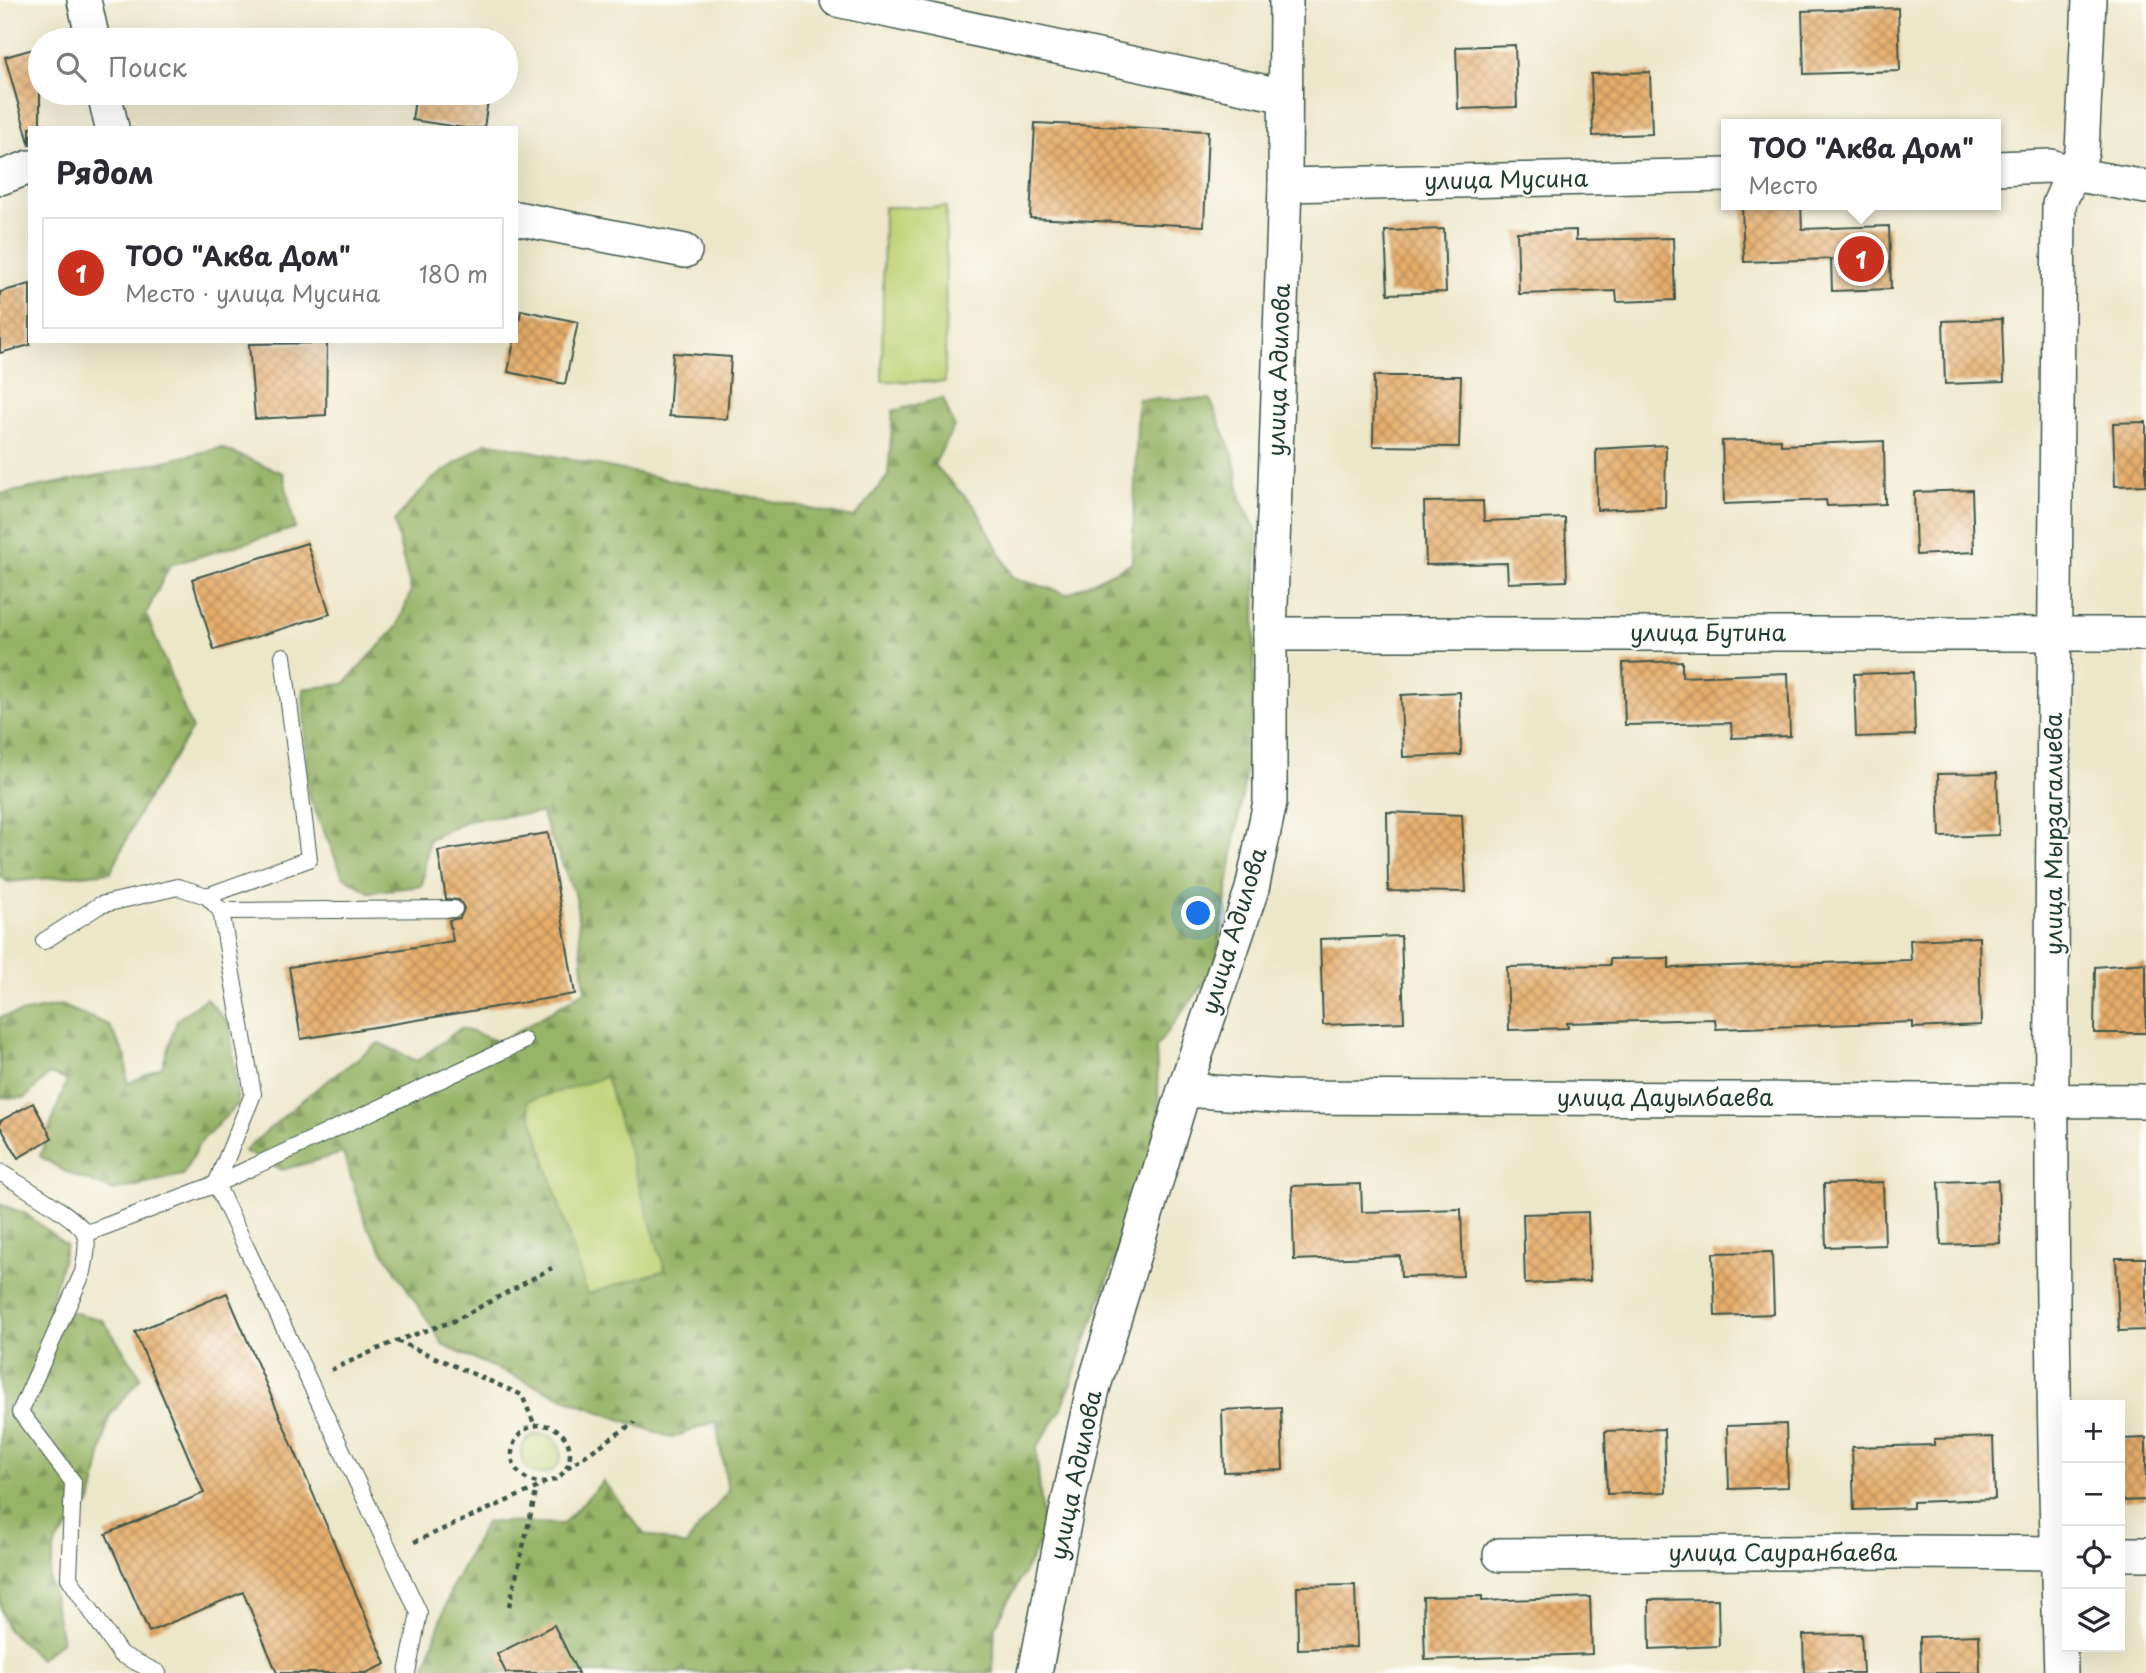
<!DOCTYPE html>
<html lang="ru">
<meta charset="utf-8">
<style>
body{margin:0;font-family:"Playpen Sans",sans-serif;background:#f2f2f3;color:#2b2b33}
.controls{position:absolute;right:21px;bottom:21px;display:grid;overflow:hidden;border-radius:0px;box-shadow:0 7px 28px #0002}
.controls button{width:63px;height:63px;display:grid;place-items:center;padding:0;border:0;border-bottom:2px solid #e1e1e2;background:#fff;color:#2b2b33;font:35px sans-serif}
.you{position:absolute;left:1199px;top:914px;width:24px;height:24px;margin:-18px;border:5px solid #fff;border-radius:50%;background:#1a73e8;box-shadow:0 0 0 10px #1a73e833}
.badge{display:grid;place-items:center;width:46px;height:46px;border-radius:50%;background:#c8321e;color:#fff;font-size:23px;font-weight:700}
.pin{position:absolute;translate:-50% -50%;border:4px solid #fff;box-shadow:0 2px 7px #0006}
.popup{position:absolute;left:1721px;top:119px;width:280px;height:91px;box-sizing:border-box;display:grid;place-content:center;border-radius:0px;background:#fff;filter:drop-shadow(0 2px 5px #0005);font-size:23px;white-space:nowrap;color:#7c7c81}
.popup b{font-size:26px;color:#2b2b33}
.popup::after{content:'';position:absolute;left:50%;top:100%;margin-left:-14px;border:14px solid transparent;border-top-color:#fff}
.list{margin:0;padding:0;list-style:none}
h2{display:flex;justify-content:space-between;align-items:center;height:91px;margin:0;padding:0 28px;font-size:30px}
h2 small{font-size:23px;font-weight:400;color:#7c7c81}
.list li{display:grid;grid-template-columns:46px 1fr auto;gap:21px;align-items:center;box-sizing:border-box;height:112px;margin:0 14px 14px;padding:0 14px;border:2px solid #e1e1e2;border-radius:0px}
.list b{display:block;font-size:26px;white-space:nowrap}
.list p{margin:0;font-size:23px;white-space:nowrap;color:#7c7c81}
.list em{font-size:23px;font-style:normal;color:#7c7c81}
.icon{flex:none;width:38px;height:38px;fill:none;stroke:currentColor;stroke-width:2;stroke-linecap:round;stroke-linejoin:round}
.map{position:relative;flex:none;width:2146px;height:1673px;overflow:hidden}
.search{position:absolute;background:#fff;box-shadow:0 7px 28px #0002;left:28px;top:28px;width:490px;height:77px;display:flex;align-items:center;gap:18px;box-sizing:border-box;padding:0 24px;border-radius:38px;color:#7c7c81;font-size:26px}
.panel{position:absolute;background:#fff;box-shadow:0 7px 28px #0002;left:28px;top:126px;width:490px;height:217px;border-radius:0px}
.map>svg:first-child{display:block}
.grass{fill:url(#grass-tufts);stroke:#6f8855;stroke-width:2}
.forest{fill:url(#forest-firs);stroke:#5b784e;stroke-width:2}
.park{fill:#bfd276;stroke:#6f8855;stroke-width:2}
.building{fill:url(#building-cross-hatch)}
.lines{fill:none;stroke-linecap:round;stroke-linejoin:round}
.lane-casing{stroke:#3e564a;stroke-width:18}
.street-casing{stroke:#3e564a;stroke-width:36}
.path{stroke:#3e564a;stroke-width:4.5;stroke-dasharray:5 5;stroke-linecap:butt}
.lane{stroke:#fff;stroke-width:16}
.street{stroke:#fff;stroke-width:33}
.labels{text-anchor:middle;stroke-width:5;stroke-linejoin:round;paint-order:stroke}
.street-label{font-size:23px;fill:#1f3d34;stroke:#fdfcf7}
</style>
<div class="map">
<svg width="2146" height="1673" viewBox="0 0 2146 1673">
<defs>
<pattern id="grass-tufts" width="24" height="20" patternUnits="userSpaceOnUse" patternTransform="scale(1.75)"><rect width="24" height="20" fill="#bfd276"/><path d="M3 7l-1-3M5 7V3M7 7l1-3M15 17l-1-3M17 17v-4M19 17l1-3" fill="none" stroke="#a4b567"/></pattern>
<pattern id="forest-firs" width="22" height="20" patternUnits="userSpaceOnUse" patternTransform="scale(1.75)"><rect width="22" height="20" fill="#97b467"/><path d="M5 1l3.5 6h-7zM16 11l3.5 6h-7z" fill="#7b9456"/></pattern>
<pattern id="building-cross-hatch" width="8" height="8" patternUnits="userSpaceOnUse" patternTransform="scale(1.75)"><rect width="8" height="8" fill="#e6ad6b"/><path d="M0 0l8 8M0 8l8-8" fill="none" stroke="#ba8e59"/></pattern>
</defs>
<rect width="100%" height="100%" fill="#fdfcf7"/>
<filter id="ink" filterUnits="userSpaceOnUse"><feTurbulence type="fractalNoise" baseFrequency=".0143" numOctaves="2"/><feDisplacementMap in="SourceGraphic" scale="14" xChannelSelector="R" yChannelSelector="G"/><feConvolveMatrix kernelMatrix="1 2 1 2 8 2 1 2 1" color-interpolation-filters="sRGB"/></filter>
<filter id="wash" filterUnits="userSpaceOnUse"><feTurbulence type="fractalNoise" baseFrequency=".00686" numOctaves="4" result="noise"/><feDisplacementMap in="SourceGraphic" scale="28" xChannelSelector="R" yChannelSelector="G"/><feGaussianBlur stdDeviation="1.57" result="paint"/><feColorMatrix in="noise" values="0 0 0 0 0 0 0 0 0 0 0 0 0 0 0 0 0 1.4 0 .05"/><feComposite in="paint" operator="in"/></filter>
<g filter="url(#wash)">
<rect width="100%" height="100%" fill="#ede7ca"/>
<circle class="grass" cx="541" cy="1454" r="20"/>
<g class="forest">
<path d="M943,398L954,426L934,465L976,508L1013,578L1068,594L1132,563L1138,399H1210L1233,455L1242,503L1257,530L1253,726L1215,969L1156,1047L1160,1134L1062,1408L1036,1449L1044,1534L995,1627L993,1673H429L426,1665L453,1584L486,1522L563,1524L603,1481L644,1534L685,1546L728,1491L716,1421L672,1438L576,1403L444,1346L367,1226L343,1153L282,1170L244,1151L307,1096L379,1043L417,1061L461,1028L500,1042L585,991L576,897L541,813L471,819L429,839L422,886L369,892L343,876L308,794L303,689L344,684L397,627L411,591L394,521L430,481L487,442L854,518L888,476L893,411Z"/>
<path d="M221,448L283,473L295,528L170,565L146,614L192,729L140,811L111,872L9,882L0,877V494L121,471Z"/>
<path d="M206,998L230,1025L238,1104L200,1142L183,1175L114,1191L64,1171L40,1156L67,1080L49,1074L25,1098L0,1097V1017L61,1005L109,1025L126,1057L127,1084L162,1067L177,1020Z"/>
<path d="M0,1204L26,1214L66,1245L50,1307L103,1320L141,1377L109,1417L91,1503L56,1542L49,1576L62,1641L40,1659L7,1629L0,1607Z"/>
</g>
<g class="park">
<path d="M884,207H946L945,382L882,381Z"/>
<path d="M606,1077L665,1270L587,1294L527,1101Z"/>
</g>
<g id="blocks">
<g class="building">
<path d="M1898,8L1900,71L1804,74L1802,11Z"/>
<path d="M1515,45L1517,107L1458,109L1456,47Z"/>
<path d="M40,47V128H30V146L5,57Z"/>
<path d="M1650,72L1652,134L1593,136L1591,74Z"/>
<path d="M416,93H489L484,128H464L412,120Z"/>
<path d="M1035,123L1208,131L1204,226L1030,218Z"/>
<path d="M1742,205H1801L1802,229L1889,226L1891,289L1832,291L1831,259L1744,262Z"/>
<path d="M1444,229L1446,292L1388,294L1385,231Z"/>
<path d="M1576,230V240L1673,238L1675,300L1617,302L1616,291L1519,294L1517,232Z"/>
<path d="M30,284V345L0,353V292Z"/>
<path d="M521,310L578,322L565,384L508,372L514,341H516Z"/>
<path d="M2002,319L2004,382L1945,384L1943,321Z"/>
<path d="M327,343L326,415L255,419L249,344Z"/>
<path d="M673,353L731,357L727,419L669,416Z"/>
<path d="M1374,376H1461L1459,447L1373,446Z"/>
<path d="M2146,422V485L2115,486L2113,423Z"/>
<path d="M1781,439V445L1884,441L1885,504L1827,506L1826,500L1724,504L1722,441Z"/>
<path d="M1666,445L1665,507L1597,510L1596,449Z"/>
<path d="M1972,490L1974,552L1916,555L1914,492Z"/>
<path d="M1483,501L1484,521L1565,518L1567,581L1508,583L1507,563L1426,565L1424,502Z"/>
<path d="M307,543L330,614L214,650L192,579Z"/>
<path d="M1682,661V677L1788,673L1790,736L1732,738L1731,723L1625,725L1623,663Z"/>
<path d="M1913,672L1915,735L1856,737L1854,674Z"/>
<path d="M1460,692L1461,755L1403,757L1401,695Z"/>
<path d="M1997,773L1999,835L1940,837L1938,774Z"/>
<path d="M1387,812L1462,815L1466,892L1388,891Z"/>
<path d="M548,833L575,994L301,1039L289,967L453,941L449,920L460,918L464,908L459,900L446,899L438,851Z"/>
<path d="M1401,936L1404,1022L1323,1025L1320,939Z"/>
<path d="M1979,937L1981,1025L1913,1028V1022L1716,1029L1715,1019L1567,1023L1568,1028L1509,1030L1507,967L1610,965V959L1669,958V968L1911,960L1910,940Z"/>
<path d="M2146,963V1033H2094L2095,967Z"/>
<path d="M33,1103L52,1138L18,1158L0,1126V1121Z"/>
<path d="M1998,1180L2000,1243L1941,1245L1939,1182Z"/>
<path d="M1883,1182L1885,1245L1826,1247L1824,1184Z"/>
<path d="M1361,1184L1362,1212L1461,1209L1463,1276L1401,1277L1400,1256L1294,1260L1292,1186Z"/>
<path d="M1588,1212L1590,1281L1525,1284L1523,1214Z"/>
<path d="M1772,1252L1774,1314L1715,1316L1713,1253Z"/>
<path d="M2116,1258H2146V1330L2119,1331Z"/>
<path d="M227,1293L386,1664L366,1673H277L243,1592L149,1632L106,1534L204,1493L135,1332Z"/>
<path d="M1281,1407L1283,1470L1224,1472L1222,1410Z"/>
<path d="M1786,1424L1788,1487L1729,1489L1727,1426Z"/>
<path d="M1664,1429L1666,1492L1607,1494L1605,1431Z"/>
<path d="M1993,1437L1995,1499L1913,1502V1508L1854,1510L1852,1447L1934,1445V1439Z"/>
<path d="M2146,1438V1500L2120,1501V1439Z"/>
<path d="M1355,1585L1357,1647L1298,1649L1297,1586Z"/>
<path d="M1482,1596V1601L1590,1597L1592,1654L1425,1660L1423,1597Z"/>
<path d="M1718,1599L1719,1646L1650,1649L1649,1600Z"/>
<path d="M554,1625L578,1673H506L497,1654Z"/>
<path d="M1861,1634L1863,1673H1804L1803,1635Z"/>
<path d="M1979,1635L1980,1673H1921L1920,1637Z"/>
</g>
</g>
</g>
<g filter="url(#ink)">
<use href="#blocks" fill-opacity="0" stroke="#3e564a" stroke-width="2"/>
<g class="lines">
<g class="lane-casing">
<g id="lane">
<path d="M207,896L309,859L283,656"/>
<path d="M44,941L100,905L178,887L207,896L221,911L454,909"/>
<path d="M0,1172C18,1184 77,1217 85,1233C89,1244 85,1261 83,1272L20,1412L73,1482L69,1578L120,1654L158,1673"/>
<path d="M85,1234L216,1184L253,1094L221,911"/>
<path d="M407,1673L419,1613L216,1184L524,1041"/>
</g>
</g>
<g class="street-casing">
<g id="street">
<path d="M84,0L93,40"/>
<path d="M837,0L1285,96"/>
<path d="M104,93L112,128"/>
<path d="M1996,168L2051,166L2072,174L2146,187"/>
<path d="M0,178L30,167"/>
<path d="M1285,185L1726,175"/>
<path d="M516,218L685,251"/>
<path d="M1270,634H2146"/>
<path d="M1184,1090L1285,1097L2146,1101"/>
<path d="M2120,1554H2146"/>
<path d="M1500,1555L1898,1552L2067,1553"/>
<path d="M1035,1673L1068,1503L1093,1389L1184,1090L1252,889L1270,802V634L1285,185L1286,0"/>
<path d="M2061,1673C2044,1184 2055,693 2059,204L2082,152L2089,0"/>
</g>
</g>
<g class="path">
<path d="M397,1341L522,1395L535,1426"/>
<path d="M331,1370L396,1341L454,1321L552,1268"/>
<circle cx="541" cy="1454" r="29"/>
<path d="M567,1468L635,1422"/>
<path d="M414,1542L543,1485"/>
<path d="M509,1606L537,1488"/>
</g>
<use href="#lane" class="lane"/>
<use href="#street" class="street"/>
</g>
</g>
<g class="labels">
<g class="street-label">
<text transform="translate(1506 180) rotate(-1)" y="8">улица Мусина</text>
<text transform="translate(1279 370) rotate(-88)" y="8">улица Адилова</text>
<text x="1708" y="641">улица Бутина</text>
<text transform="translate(2054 834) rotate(-90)" y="8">улица Мырзагалиева</text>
<text transform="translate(1234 931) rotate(-73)" y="8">улица Адилова</text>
<text x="1665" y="1106">улица Дауылбаева</text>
<text transform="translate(1076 1475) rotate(-78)" y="8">улица Адилова</text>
<text x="1783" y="1561">улица Сауранбаева</text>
</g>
</g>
</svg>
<div class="controls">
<button>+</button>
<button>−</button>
<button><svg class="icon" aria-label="locate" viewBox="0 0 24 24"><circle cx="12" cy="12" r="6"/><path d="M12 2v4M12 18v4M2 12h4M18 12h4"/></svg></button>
<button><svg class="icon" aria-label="layers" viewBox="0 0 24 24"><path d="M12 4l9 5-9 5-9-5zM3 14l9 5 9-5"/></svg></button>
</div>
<div class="you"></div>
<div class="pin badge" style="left:1861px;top:259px">1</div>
<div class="popup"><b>ТОО &quot;Аква Дом&quot;</b>Место</div>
<div class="search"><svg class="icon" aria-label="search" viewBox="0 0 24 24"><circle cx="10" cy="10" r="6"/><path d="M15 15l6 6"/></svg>Поиск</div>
<section class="panel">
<h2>Рядом<small></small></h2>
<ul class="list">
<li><span class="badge">1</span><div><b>ТОО &quot;Аква Дом&quot;</b><p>Место · улица Мусина</p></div><em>180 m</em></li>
</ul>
</section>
</div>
